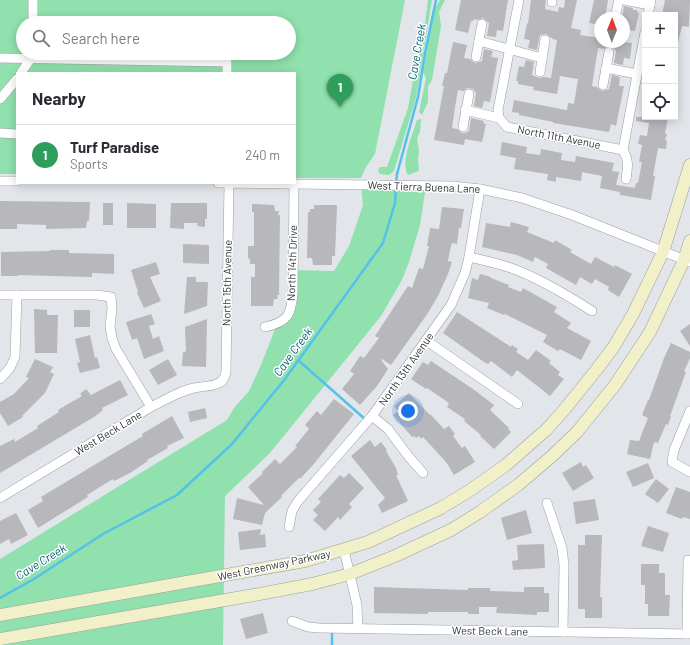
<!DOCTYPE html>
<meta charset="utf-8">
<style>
body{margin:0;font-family:Barlow,sans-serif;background:#f2f2f3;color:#2b2b33}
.controls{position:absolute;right:12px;top:12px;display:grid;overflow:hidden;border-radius:0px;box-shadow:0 2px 10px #0003}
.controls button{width:36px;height:36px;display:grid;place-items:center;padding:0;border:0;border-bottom:1px solid #e1e1e2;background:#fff;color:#2b2b33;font:20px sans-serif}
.compass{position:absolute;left:594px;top:12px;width:36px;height:36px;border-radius:50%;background:#fff;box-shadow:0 2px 10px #0003;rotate:1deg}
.you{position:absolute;left:408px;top:411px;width:14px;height:14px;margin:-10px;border:3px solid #fff;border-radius:50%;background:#1a73e8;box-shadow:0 0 0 6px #1a73e833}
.badge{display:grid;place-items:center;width:26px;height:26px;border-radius:50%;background:#0f766e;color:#fff;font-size:13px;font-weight:700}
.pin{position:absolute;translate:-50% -33px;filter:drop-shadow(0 1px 2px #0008)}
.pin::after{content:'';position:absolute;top:21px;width:14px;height:12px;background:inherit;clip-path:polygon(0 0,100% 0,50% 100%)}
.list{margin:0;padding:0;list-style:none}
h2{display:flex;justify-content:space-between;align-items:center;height:52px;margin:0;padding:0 16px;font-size:17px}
h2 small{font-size:13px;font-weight:400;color:#7c7c81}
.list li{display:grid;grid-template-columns:26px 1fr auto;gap:12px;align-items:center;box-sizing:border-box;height:60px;padding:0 16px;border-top:1px solid #e1e1e2}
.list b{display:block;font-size:15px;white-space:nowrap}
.list p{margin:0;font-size:13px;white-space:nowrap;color:#7c7c81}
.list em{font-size:13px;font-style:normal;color:#7c7c81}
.icon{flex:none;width:22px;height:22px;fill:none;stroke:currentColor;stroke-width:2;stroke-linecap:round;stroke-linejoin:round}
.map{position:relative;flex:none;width:690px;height:645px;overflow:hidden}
.search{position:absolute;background:#fff;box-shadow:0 2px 10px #0003;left:16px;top:16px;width:280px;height:44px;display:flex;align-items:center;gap:10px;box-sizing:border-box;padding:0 14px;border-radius:22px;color:#7c7c81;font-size:15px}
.panel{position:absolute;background:#fff;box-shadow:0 2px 10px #0003;left:16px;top:72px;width:280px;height:112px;border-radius:0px}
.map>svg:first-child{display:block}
.green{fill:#90e1ad;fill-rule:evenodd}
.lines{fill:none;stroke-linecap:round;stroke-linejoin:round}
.stream{stroke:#54c1ea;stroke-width:2.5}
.building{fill:#b7b7bc}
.minor-casing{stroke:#9b9fa2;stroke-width:10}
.secondary-casing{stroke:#9b9fa2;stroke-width:13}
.minor{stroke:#fff;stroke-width:9}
.secondary{stroke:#f1f0c9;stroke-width:12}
.labels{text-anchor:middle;stroke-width:3;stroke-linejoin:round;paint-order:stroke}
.street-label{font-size:11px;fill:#313334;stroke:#fff}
.water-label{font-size:12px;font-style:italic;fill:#005e79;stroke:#fff}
</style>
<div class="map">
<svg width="690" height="645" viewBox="0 0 690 645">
<rect width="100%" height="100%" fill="#e2e6ea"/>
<g class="green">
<path d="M0,0H405L375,154L366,167L361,178H295V73H17V174H0ZM23,23H289V53H23Z"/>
<path d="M428,0H432L416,98L394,171L389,175L380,174L378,170L380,167H387L408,108L413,80L423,38Z"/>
<path d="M440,0H445L439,12L441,26L432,80L428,86V102L422,115L419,112L426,78L423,72L433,11Z"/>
<path d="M421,119L420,132L417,138L419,151L418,159L419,171L408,175C400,161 413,134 417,120Z"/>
<path d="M361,184L426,186L420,225L409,262L402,280L381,316L270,453L225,496L223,645H0V559L227,420L234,408L249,391L261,365L277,324L288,317L293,270L334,271L349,246L363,205Z"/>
</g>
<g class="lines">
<g class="stream">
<path d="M396,183L397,174L418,97L425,53L436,0"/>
<path d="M298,360L366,420"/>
<path d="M0,598L34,579L103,534L177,495L232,444L285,379L383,243L395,203L396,188"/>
<path d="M332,631V645"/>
</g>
</g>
<g class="building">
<path d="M461,0H508L503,31L497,30L496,37L487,36L489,23L483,18L478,20L474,19L473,21H471L468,33L455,30Z"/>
<path d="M531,0H546L545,9L558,12L559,7L564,8L565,0H577L571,28L581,30L580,35L600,38V42H623L632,43L630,59L624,58L623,65L614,63L616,51L613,47L607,46L604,49L598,48L592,86L597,87L602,91L609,89L612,75L620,77L619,86H624L616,126L611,124L609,132L553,123V122L519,115V113L512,112L514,100L566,110H567L568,103L574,104L578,79L560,76L557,94L533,90L534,87L518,84V81H516L519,66L524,67L526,60L534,62L532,75L539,78L543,77L551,78L557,40L553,39L546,34L540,35L537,50L528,48L530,40L524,39L527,23L528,24Z"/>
<path d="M594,0H608L605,18H600V25L589,23Z"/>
<path d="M665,0H690L689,27L682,26L678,43H675V15H662Z"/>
<path d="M624,6L633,8V10H637V12L639,13L635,31L624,29V18H622Z"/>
<path d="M453,42L467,45L464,58L470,59L475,63L482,61L484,49L493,51L491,57L498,58L490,102L484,101L482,108L474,106L476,93L473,89L467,88L464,91L458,90L455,107L452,128L457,129L462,133H465L469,131L471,118L484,121L483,123L486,124L482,142L465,139L464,145L434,140L444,86H442L445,73H447Z"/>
<path d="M636,117H668L665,134H667L665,140L667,141L666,149L658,148L653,176H655L651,200L620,195V192L600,188L602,176L582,172L581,181L556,177V182L547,180L548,174L514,169L516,158L500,155L502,142L527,147L526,153L540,155L541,149L562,153L561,160L575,162L576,156L614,163L612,171L619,172L616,185L635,188L636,183H638L642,162H639L642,145L638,144L640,135L647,136L649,123L636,121Z"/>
<path d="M0,201L90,202L89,221H87L86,228L46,229V225L17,224V229H0Z"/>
<rect x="103" y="203" width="10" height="22"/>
<path d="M127,203L156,204V228H127Z"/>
<path d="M171,203H207V219H205V227L197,226L198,223H184V229L170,228Z"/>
<path d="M252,204L274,205L275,211H279L278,215H280L279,295H277L278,299H274L273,306H251V277H255V264H250V259L248,258V246H254V212H252Z"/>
<path d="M314,205H337L335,256H332V265H313L312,258H307L308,212H310V209H314Z"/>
<path d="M442,207L464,209L461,228H459L457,244L452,243L450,250L448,261L452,262L448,274L438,296L428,313L391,365L382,359L381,360L388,369L377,386L360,405L342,389L354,374L350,371L360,356L364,358L379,338L375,336L408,286L412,288L419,268L423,269L429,246H427L430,228L439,229Z"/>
<path d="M511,222L529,227L527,232L554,243L555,240L572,250L570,252L591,264L595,257L614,267L615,265L632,274L619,297L608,290L609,287L595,279L592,284L580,277L576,285L546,268L548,264L535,257L533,262L517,255L482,247L486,223L510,227Z"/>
<path d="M183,244L209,245V264L183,263Z"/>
<path d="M50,250H69V253L114,254V274L92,273V277L18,275V276H1V252L50,251Z"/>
<path d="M156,262L160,274L150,277L161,301L144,308L137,293L138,292L131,270Z"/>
<path d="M480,274L491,277V278L509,285L508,287L521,292L523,288L557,307L554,312L571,323L567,328L591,341L581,360L560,349L558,351L543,342L547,335L505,314L504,315L487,308L489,303L468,298L472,278L478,280Z"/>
<path d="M187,277H196V282H208L207,306L184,314Z"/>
<path d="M34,309L47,310V315H58L57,353H35Z"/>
<rect x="74" y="310" width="16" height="17"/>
<path d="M457,312L511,347L512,345L518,349L516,352L528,360L536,350L551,361L549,363L560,372L558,375L564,379L550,396L517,370L512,377L491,361L488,364L484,362L443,333Z"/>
<path d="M151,314L155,324L149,326L153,339L159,336L164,351L144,359L137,338L132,340L126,322Z"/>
<path d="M207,319L206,367L182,366L183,352H185L186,350L185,327Z"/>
<path d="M690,324V346L680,331Z"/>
<path d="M90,335L95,358L97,357L100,368L80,373L77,363L80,362L75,339Z"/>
<path d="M671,343L690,352V358L684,371L686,372L670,416L671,417L668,425L666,424L658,443L654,442L650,459L631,455L627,454L630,440L639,441L648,418L642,415L648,400H649L664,358Z"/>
<path d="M35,359L53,367L50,372L54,374L45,393L22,416L23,417L8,426L0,413V402L14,394L29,378L26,377Z"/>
<path d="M168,359L177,375L158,385L149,370Z"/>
<path d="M431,361L473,389L494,405L490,410L509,428L508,429L511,432L494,449L480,436L481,435L464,421L465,419L447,407L449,403L427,388L426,389L411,379L423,362L428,365Z"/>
<path d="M120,380L128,395L102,408L103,410L94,417L0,473V446L14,439L15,442L38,428L37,426L59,412L58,410L82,396L80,394L86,389L91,395Z"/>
<path d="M409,393L426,411L430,415H431L444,429L449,426L455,434L453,436L462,448L465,446L475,462L454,475L446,462L423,437L421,439L419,436L416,438L414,436L412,437L393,415L398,411L394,406Z"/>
<path d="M334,399L354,414L313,465L300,479L299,478L281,496L282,497L265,513L262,525L233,519L237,498L264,505L248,487L263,473L262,472L275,459L280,464L297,447L295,446L309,429L305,425L317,411L321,415Z"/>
<path d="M205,408L207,418L190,422L188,412Z"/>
<path d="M172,416L184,438L167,446L168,448L147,460L148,461L130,473L114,481L113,479L87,495L88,497L38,528L28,510L43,501L41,497L121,449L143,436L142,434Z"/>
<path d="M370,440L375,447L381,442L387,450L386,451L396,468L398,475H396L408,501L382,513L378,505L385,498L351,456Z"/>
<path d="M581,462L583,467L586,465L594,478L573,491L562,473Z"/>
<path d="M648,463L654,478L633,487L626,472Z"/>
<path d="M349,473L364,488L349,504L352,507L340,520L338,517L325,531L313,520L318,515L313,510L321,502L318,499L340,475L344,478Z"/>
<path d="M656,479L669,489L658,503L645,494Z"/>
<path d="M676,487L690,492V519L683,517L682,519L666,513Z"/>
<path d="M595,499L599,520L576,524L573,502Z"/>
<path d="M526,510L532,533L507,540L501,518Z"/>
<path d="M16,513L28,535L11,544L9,539L0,544V521Z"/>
<path d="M648,526L669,533L663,552L641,546Z"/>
<path d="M261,529L260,535L265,534L266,547L240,550L238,532Z"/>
<path d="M585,535H602L600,597H602V618H585V609H578V545H585Z"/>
<path d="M544,544L545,568L513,570L512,561L518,560L517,545Z"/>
<path d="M641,564H659V573H665V595H670L669,616H648V604H645V585H641Z"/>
<path d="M374,587L468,590V588H490V591L524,592V587H544V593H549V612H537V615L496,613L497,607H479V614H468V612H428V614L374,613Z"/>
<path d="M263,613L268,633L246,639L240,619Z"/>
</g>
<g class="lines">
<g class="minor-casing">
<g id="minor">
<path d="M624,0L650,5"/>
<path d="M552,2V0"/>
<path d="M616,13L619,0"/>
<path d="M648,15L651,0"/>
<path d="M33,23V0"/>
<path d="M479,41L542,58"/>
<path d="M476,57L482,24"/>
<path d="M0,58L227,62V73"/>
<path d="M606,68L637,74"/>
<path d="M540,72L545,40"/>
<path d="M21,73L31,58V53"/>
<path d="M603,85L609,52"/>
<path d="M0,99L17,79"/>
<path d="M465,110L499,118L507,127L623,150"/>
<path d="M499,118L498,110L519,0"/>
<path d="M463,127L469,94"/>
<path d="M0,133L17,134"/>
<path d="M626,179C628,166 629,161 623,150L645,32"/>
<path d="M0,181H17"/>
<path d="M218,183L453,186L480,189L522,198L572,215L690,262"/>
<path d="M469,257C483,260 497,263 511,268C539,278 567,295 592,311"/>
<path d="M0,295H97L111,297L112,308L110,327L112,338L116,349L151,407"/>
<path d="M265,327C288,322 291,315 293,293L294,184"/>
<path d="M427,341L518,404"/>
<path d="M0,379L10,368L15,357L17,295"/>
<path d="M690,411L674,450L672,462L690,472"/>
<path d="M372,416L388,429L409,457L423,473"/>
<path d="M0,498L151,407C165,400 179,391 194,388C203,386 211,387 219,383C223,381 225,377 226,372L229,183"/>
<path d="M547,503L562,548L564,565L563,632"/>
<path d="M289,527L292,511L298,501L372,416L451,305L465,273L469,257L480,189"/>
<path d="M344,550L357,605L358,629"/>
<path d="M292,621L308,627L319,628L690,634"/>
<path d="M687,634L688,560"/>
</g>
</g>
<g class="secondary-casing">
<g id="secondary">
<path d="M0,615L305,561L368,542L441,508L469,491L506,465L547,429L564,410L597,369L613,348L633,314L663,252L690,165"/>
<path d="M0,639L254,595L312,584L350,574L395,556L451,530L480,512L518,485L552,456L577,432L615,385L650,332L684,260L690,241"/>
</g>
</g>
<use href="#minor" class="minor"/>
<use href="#secondary" class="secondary"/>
</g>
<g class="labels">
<g class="street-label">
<text transform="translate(559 137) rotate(11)" y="4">North 11th Avenue</text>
<text transform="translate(424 187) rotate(2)" y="4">West Tierra Buena Lane</text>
<text transform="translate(292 263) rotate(-88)" y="4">North 14th Drive</text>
<text transform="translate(227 283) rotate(-89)" y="4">North 15th Avenue</text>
<text transform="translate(406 369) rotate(-55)" y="4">North 13th Avenue</text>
<text transform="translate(108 433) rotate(-31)" y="4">West Beck Lane</text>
<text transform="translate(274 565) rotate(-12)" y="4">West Greenway Parkway</text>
<text transform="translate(490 631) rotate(1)" y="4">West Beck Lane</text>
</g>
<g class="water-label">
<text transform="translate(417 52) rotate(-80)" y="4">Cave Creek</text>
<text transform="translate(293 352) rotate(-54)" y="4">Cave Creek</text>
<text transform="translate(41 562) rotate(-32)" y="4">Cave Creek</text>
</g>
</g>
</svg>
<div class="controls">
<button>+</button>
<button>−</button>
<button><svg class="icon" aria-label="locate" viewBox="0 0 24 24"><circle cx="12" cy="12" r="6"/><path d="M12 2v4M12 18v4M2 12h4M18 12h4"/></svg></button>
</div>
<svg class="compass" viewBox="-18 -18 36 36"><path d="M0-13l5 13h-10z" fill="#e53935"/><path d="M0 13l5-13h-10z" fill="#7c7c81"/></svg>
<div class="you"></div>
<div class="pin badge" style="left:340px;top:107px;background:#2e9e5b">1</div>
<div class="search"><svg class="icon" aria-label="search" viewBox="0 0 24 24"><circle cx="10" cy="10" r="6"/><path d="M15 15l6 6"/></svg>Search here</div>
<section class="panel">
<h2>Nearby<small></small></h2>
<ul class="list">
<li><span class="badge" style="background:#2e9e5b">1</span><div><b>Turf Paradise</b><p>Sports</p></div><em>240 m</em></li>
</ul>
</section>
</div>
